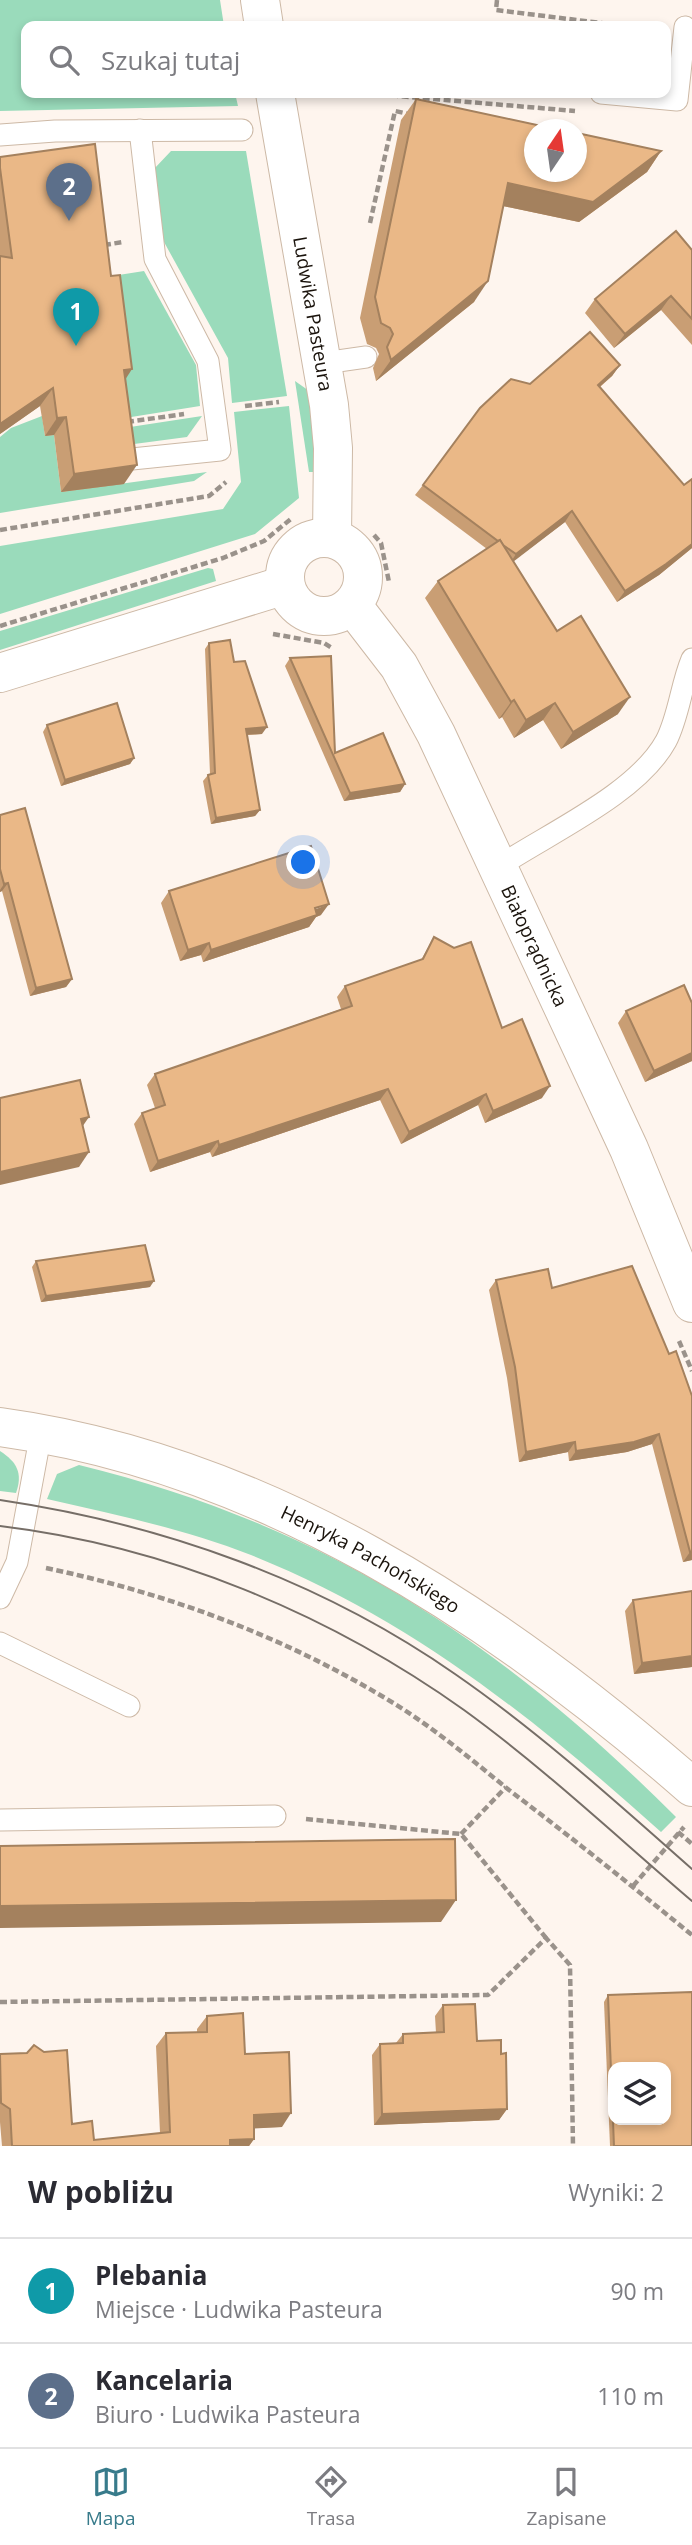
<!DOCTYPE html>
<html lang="pl">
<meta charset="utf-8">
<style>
body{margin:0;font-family:"Open Sans",sans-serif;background:#f7f7f7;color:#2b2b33}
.controls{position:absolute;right:21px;bottom:21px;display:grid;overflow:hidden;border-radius:14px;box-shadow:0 4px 10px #0003}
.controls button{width:63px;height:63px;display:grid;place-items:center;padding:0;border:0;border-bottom:2px solid #e1e1e2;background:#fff;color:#2b2b33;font:35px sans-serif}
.compass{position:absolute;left:524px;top:119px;width:63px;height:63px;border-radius:50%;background:#fff;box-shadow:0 4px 10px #0003;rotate:13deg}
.you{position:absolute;left:304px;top:863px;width:24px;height:24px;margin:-18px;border:5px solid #fff;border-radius:50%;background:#1a73e8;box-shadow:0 0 0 10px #1a73e833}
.badge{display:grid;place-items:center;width:46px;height:46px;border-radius:50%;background:#387b8b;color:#fff;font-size:23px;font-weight:700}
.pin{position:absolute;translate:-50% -58px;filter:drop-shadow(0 2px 4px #0008)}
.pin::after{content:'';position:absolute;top:37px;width:24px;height:21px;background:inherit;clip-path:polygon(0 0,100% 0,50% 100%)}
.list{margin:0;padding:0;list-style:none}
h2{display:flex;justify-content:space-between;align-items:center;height:91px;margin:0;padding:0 28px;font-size:30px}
h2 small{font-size:23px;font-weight:400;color:#7c7c81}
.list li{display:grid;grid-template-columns:46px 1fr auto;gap:21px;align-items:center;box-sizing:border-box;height:105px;padding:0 28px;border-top:2px solid #e1e1e2}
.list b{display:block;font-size:26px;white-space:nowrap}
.list p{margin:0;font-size:23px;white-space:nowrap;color:#7c7c81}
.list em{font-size:23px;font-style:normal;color:#7c7c81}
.icon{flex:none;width:38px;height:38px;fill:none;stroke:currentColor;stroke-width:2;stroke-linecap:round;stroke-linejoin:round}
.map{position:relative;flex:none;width:692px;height:2146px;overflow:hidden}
.search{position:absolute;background:#fff;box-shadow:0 4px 10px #0003;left:21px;right:21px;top:21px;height:77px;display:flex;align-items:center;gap:18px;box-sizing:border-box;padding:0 24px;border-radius:14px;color:#7c7c81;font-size:26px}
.sheet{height:301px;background:#fff}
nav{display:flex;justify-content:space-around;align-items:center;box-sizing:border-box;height:98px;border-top:2px solid #e1e1e2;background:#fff;font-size:19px;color:#7c7c81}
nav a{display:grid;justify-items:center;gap:4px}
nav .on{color:#387b8b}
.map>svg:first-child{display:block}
.green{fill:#9adbbb}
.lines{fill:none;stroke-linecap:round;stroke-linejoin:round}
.service-casing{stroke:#cdb9a6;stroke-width:23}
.minor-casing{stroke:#cdb9a6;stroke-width:40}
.tertiary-casing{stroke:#cdb9a6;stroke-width:40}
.path{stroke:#9a928b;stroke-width:4.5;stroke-dasharray:7 3.5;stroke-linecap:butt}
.service{stroke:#fff;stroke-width:21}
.minor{stroke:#fff;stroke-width:38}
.tertiary{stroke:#fff;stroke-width:38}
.tram{stroke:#766e67;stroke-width:2}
.wall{fill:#c99e74}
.shaded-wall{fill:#a4815e}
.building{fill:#eab887;stroke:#a4815e;stroke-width:2;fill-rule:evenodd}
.labels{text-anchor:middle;stroke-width:6;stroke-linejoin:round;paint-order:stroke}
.street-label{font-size:19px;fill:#1a130c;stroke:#fff}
</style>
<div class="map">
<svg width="692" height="2146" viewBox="0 0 692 2146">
<rect width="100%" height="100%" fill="#fef5ee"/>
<g class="green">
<path d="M0,0H220L224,26H26V93H235L238,106L0,111Z"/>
<path d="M171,151H246L287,396L232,403L228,358L164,242L154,169Z"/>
<path d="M144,271L196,365L200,406L125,418L106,277Z"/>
<path d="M295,381L312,393L316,472H309Z"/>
<path d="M289,406L299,498L255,534L0,614V546L223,509L241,482L234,412Z"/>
<path d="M42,416L45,436L54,435L61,492L207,472L194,481L0,513V437L11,428Z"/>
<path d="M202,416L187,437L119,446L117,429Z"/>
<path d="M208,568L213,569L216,581L0,650V631Z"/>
<path d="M0,1451C17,1462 23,1473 16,1493L0,1491Z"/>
<path d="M79,1465C324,1525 499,1640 676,1817L661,1832C535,1719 411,1619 251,1555C185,1529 116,1515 47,1499L57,1474Z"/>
</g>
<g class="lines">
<g class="service-casing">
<g id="service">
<path d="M601,93L677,100L685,27"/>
<path d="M0,135L55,131L242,130"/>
<path d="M324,363L366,357"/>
<path d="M132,459L220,450L208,361L155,259L140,130"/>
<path d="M498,867C549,833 637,794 666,741C679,716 681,685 692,659"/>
<path d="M0,1598L17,1562L41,1433"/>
<path d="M0,1643L129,1706"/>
<path d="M0,1820L275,1816"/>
</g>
</g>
<g class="minor-casing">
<g id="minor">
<path d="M260,0L264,26"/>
<path id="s1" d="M275,93L329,405L333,448L332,538"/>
<circle cx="324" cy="577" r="39"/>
<path id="s2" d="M352,605L399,666L436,734L629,1149L692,1303"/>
<path d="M0,673L285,585"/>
</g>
</g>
<g class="tertiary-casing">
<g id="tertiary">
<path id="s3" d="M0,1427C263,1463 496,1615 692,1787"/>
</g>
</g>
<g class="path">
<path d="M497,0L496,10L625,26"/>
<path d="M392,93L398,96L575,111"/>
<path d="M370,223L395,111L409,114"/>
<path d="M104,245L123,242"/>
<path d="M245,406L279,402"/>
<path d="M127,422L184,414"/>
<path d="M0,530L209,496L226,482"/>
<path d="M374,535L381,543L389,582"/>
<path d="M0,626L223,558L264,541L292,518"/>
<path d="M273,634L324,643L332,648"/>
<path d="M679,1341L692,1371"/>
<path d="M46,1568C170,1594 286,1637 395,1704C435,1729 472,1760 509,1790C571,1837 632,1886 692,1935"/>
<path d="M306,1819L461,1834L546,1938"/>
<path d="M678,1832L692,1844"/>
<path d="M461,1834L506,1787"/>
<path d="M633,1886L684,1827"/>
<path d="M0,2002L488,1995L546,1938L570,1965L573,2146"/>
</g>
<use href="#service" class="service"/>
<use href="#minor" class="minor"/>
<use href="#tertiary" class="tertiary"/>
<g class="tram">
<path d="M0,1500C162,1524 320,1580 455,1674C539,1732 615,1801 692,1869"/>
<path d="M0,1526C166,1546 328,1613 464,1710C544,1768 617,1837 692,1901"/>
</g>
</g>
<g class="wall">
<path d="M416,99L661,151L647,172L579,222L503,206L474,302L376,381L373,368L379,354L376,348L367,344L360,318L401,120Z"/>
<path d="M0,157L111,276L125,380L124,484L61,492L54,435L45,436L40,406L0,434Z"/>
<path d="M692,250V345L661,310L614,348L585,313L595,299Z"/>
<path d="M620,365L612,376L600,387L684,485L692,479V548L659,575L617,602L565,522L513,561L557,631L618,714L561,749L543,720L514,738L502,717L499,719L425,598L438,581L487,549L415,495L423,485L530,384Z"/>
<path d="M209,643L234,662L262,734L247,735L260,810L255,816L211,824L203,781L208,775L210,774L205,649Z"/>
<path d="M290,658L335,753L405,784L400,792L344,801L285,666Z"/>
<path d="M47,725L134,758L130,764L61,786L43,732Z"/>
<path d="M0,815L72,979L66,987L30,996L2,891L0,892Z"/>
<path d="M169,891L321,915L316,917L309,927L203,962L201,955L180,961L161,903Z"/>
<path d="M434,937L502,1028L542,1098L485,1123L478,1105L401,1144L380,1100L212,1157L210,1152L150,1172L134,1124L142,1113L155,1108L147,1085L155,1074L341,1009L337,997L345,986L421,960Z"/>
<path d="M692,1003V1061L645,1082L618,1023L626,1011Z"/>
<path d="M36,1261L150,1287L41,1302L32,1267Z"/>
<path d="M496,1280L552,1288L669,1354L692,1396V1560L683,1562L652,1444L627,1452L569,1461L568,1452L519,1462L507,1378L489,1290Z"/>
<path d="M633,1600L692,1667L634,1674L625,1611Z"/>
<path d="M608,1995L692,2146H610L604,2002Z"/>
<path d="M443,2005L477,2041L501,2054L507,2109L499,2120L374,2125L372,2055L380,2044L396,2043L403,2034L436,2033L435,2016Z"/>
<path d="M207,2016L245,2054L282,2127L254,2128V2139L249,2146H2L0,2122V2054L72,2124L94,2140L160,2133L156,2046L166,2033L197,2032V2029Z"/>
</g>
<g class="shaded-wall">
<path d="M661,151L647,172L579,222L494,204L508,183Z"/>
<path d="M488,281L474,302L376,381L391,360Z"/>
<path d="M671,296L661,310L614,348L625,334Z"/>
<path d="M620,365L612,376L590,395L598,385Z"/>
<path d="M132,369L120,388L124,370Z"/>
<path d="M53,388L40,406L0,434V424Z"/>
<path d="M66,417L54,435L45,436L57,418Z"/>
<path d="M137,465L124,484L61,492L74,474Z"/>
<path d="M572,511L565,522L509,565L516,554Z"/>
<path d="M692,544V548L659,575L617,602L625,591Z"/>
<path d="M630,697L618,714L561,749L573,732Z"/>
<path d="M514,700L502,717L499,719L511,702Z"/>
<path d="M555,703L543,720L514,738L526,720Z"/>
<path d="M267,727L262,734L241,735L246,729Z"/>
<path d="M134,758L130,764L61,786L65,780Z"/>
<path d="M405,784L400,792L344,801L350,793Z"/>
<path d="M260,810L255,816L211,824L216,818Z"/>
<path d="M8,883L2,891L0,892V890L4,884Z"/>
<path d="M329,904L321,915L316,917L309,927L203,962L211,950Z"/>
<path d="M209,943L201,955L180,961L188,950Z"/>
<path d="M72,979L66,987L30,996L36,988Z"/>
<path d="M692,1053V1061L645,1082L654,1071Z"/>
<path d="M550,1086L542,1098L485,1123L493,1111Z"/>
<path d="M388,1089L380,1100L212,1157L219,1145Z"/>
<path d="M486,1094L478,1105L401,1144L409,1132Z"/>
<path d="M89,1117L78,1133L81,1119Z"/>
<path d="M218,1141L210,1152L150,1172L158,1161Z"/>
<path d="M89,1152L79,1167L0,1185V1172Z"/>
<path d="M154,1281L150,1287L41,1302L46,1296Z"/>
<path d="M659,1434L652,1444L627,1452L569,1461L576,1451Z"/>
<path d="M575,1442L568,1452L519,1462L526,1452Z"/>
<path d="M692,1551V1560L683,1562L690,1552Z"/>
<path d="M692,1656V1667L634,1674L642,1663Z"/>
<path d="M456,1900L441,1922L0,1928V1906Z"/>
<path d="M507,2109L499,2120L374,2125L382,2114Z"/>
<path d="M291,2113L282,2127L244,2129L254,2115Z"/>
<path d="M254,2139L249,2146H226L230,2140Z"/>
</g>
<g class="building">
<path d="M416,99L560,130H535V172H577V133L661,151L593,202L508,183L488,281L391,360L387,347L393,334L390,328L381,323L375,297Z"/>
<path d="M95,144L111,276L120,275L132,369L124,370L137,465L74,474L66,417L57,418L53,388L0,424V256L12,258L0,168V157Z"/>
<path d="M676,231L692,250V319L671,296L625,334L595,299Z"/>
<path d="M590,332L620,365L598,385L684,485L692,479V544L666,564L625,591L572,511L516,554L503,545L500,540L498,541L423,485L480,408L511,379L530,384Z"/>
<path d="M500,540L557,631L581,616L630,697L573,732L555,703L526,720L514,700L511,702L438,581Z"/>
<path d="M230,640L234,662L245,661L267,727L246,729L260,810L216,818L208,775L215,773L209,643Z"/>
<path d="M331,656L335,753L383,733L405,784L350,793L290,658Z"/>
<path d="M117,703L134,758L65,780L47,725Z"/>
<path d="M25,808L72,979L36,988L8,883L4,884L0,869V815Z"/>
<path d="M311,846L329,904L315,908L317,915L211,950L209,943L188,950L169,891Z"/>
<path d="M434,937L454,948L471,942L502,1028L522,1019L550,1086L493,1111L486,1094L409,1132L388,1089L219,1145L218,1141L158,1161L142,1113L165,1105L155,1074L352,1006L345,986L423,959Z"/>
<path d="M684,985L692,1003V1053L654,1071L626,1011Z"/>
<path d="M80,1080L89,1117L81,1119L89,1152L0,1172V1098Z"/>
<path d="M145,1245L154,1281L46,1296L36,1261Z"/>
<path d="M632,1266L669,1354L676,1351L692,1396V1551L690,1552L659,1434L634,1442L576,1451L575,1442L526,1452L515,1367L496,1280L548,1269L552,1288Z"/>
<path d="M692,1591V1656L642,1663L633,1600Z"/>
<path d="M455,1839L456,1900L0,1906V1846Z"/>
<path d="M692,1992V2146H614L608,1995ZM613,2067H666V2120H613Z"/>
<path d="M475,2004L477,2041L501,2040V2054L506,2053L507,2109L382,2114L380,2044L403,2043V2034L444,2032L443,2005Z"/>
<path d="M243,2013L245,2054L289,2052L291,2113L254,2115V2139L230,2140V2146H12L10,2109L1,2103L0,2054L27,2053L34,2045L44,2052L67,2050L72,2124L92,2121L94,2140L170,2132L166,2033L207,2032V2016Z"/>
</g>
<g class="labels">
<g class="street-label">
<text dy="7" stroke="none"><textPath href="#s1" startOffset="224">Ludwika Pasteura</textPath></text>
<text dy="7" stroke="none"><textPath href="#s2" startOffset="388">Białoprądnicka</textPath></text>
<text dy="7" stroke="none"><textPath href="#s3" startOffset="396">Henryka Pachońskiego</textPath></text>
</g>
</g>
</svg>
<div class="controls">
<button><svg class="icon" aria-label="layers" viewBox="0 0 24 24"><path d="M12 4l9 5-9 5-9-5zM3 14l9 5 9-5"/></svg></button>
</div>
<svg class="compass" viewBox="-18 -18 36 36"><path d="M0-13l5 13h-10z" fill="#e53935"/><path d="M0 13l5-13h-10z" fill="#7c7c81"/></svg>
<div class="you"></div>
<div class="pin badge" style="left:76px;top:346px;background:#0f9aa8">1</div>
<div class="pin badge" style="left:69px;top:221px;background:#5c6f8a">2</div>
<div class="search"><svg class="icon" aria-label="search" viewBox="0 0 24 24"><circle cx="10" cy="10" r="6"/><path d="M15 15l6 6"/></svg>Szukaj tutaj</div>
</div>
<section class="sheet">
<h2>W pobliżu<small>Wyniki: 2</small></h2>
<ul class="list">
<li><span class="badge" style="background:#0f9aa8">1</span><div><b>Plebania</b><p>Miejsce · Ludwika Pasteura</p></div><em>90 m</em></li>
<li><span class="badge" style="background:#5c6f8a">2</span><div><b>Kancelaria</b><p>Biuro · Ludwika Pasteura</p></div><em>110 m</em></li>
</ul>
</section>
<nav>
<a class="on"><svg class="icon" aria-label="map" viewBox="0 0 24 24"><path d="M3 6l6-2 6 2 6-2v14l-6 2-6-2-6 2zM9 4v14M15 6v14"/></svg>Mapa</a>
<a><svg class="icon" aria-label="directions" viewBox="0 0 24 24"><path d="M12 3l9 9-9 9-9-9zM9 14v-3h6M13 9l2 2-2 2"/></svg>Trasa</a>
<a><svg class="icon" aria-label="saved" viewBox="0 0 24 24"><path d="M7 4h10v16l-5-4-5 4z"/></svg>Zapisane</a>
</nav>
